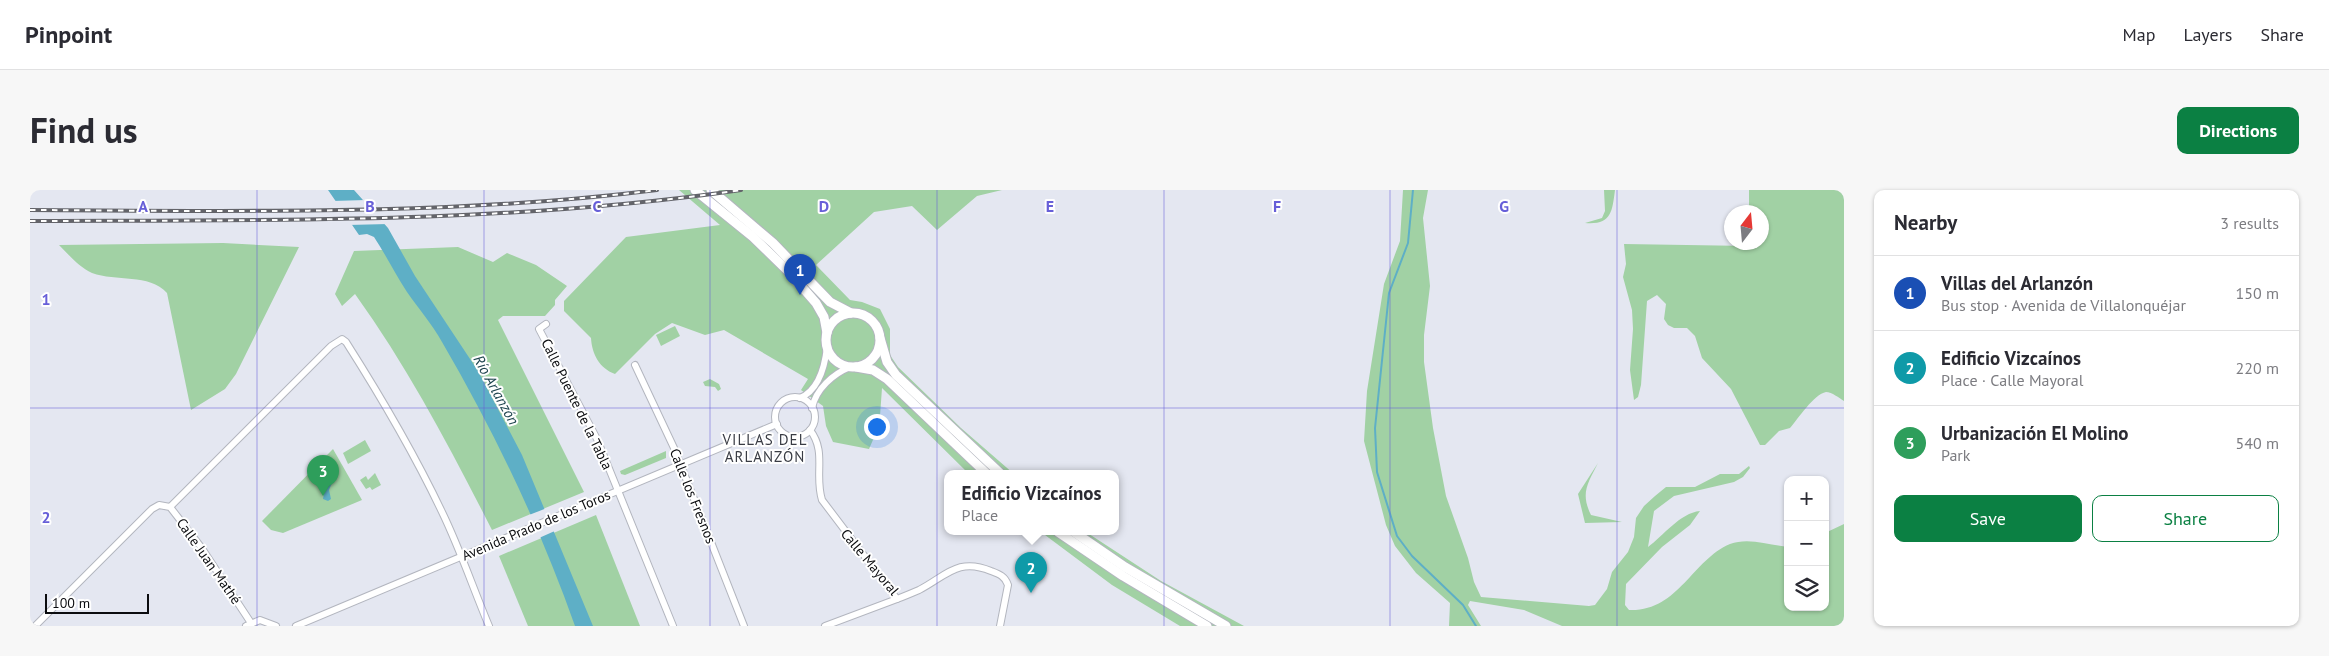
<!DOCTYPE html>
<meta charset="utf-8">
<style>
body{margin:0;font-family:"PT Sans",sans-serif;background:#f7f7f7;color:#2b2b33}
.controls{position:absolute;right:15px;bottom:15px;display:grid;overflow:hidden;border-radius:10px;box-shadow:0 1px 4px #0004}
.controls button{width:45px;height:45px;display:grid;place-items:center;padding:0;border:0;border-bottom:1px solid #e1e1e2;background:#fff;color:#2b2b33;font:25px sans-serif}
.compass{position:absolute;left:1694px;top:15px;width:45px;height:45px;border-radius:50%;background:#fff;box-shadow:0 1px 4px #0004;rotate:16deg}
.scale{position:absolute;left:15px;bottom:12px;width:104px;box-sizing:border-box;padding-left:5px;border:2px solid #0b0c0f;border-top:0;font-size:14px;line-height:18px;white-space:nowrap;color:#0b0c0f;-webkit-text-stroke:4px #fff;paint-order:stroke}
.you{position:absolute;left:846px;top:236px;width:18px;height:18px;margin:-12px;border:4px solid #fff;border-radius:50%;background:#1a73e8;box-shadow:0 0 0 8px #1a73e833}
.badge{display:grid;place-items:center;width:32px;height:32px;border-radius:50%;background:#0b8043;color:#fff;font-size:16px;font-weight:700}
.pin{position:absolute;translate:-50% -41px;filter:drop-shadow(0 1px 2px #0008)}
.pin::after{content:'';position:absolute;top:26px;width:18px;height:15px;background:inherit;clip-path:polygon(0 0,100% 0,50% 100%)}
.popup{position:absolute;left:914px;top:280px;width:175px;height:65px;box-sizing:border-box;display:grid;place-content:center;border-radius:10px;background:#fff;filter:drop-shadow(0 1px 4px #0005);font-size:16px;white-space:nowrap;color:#7c7c81}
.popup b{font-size:19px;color:#2b2b33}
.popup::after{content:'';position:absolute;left:50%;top:100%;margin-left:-10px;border:10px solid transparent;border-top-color:#fff}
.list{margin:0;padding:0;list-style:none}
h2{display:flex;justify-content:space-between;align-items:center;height:65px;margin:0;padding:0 20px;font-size:21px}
h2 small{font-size:16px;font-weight:400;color:#7c7c81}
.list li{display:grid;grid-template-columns:32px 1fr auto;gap:15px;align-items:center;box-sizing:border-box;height:75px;padding:0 20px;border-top:1px solid #e1e1e2}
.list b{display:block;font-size:19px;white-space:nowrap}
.list p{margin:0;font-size:16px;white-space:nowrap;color:#7c7c81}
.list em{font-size:16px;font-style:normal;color:#7c7c81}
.actions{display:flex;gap:10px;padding:15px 20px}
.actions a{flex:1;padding:11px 0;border:1px solid #0b8043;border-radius:10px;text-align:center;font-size:18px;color:#0b8043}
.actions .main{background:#0b8043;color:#fff}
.icon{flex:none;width:28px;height:28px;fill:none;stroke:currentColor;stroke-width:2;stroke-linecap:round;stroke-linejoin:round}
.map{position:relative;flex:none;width:1814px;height:436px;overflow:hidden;border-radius:10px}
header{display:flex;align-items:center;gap:30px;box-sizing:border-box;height:70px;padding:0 25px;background:#fff;border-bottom:1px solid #e1e1e2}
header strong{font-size:24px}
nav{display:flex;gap:28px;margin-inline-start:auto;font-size:18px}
.intro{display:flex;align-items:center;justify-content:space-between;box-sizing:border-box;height:120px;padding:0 30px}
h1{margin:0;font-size:35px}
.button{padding:12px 22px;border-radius:10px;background:#0b8043;color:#fff;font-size:18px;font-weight:700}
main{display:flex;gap:30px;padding:0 30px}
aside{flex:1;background:#fff;border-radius:10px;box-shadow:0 1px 4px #0004}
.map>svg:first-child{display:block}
.green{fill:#a1d1a4}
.water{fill:#5eafc6}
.pier{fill:#e4e7f1}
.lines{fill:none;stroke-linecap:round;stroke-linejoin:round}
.stream{stroke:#5eafc6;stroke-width:2}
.street-casing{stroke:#b3b6bf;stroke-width:8}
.secondary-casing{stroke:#b3b6bf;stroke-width:11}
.street{stroke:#fff;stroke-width:6}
.secondary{stroke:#fff;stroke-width:9}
.rail-casing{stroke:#63646a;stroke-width:4}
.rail{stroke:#fff;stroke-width:2;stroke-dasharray:5.5;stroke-linecap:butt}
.grid{fill:none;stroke:#675fd8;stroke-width:1;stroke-opacity:0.55}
.labels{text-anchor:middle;stroke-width:4;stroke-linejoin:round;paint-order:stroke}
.street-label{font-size:14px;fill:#0b0c0f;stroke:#fff}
.water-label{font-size:15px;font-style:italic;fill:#204650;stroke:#fff}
.neighbourhood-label{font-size:15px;letter-spacing:1px;fill:#393c44;stroke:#fff}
.grid-label{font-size:16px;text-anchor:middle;font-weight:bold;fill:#675fd8;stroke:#fff;stroke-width:4;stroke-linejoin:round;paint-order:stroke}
</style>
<header>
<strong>Pinpoint</strong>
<nav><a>Map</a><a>Layers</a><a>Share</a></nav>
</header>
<div class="intro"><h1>Find us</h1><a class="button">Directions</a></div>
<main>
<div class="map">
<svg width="1814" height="436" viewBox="0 0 1814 436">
<rect width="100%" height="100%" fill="#e4e7f1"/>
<g class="green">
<path d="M649,0H972L947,6L907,40L882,16L844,22L786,75L820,110L832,112L850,119L860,139V165L868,177L931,238L984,284H939L852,198L850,226L853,227L839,259L803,252L796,236L793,216L771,200L778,189L694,140L675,145L642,133L625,144L585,184C569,178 562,164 561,148L534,121V111L596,47L690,35Z"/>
<path d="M1373,0H1398L1393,28L1400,96L1394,145V172L1403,238L1416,306L1438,368L1444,392L1451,407L1559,416L1565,415L1577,399L1582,382L1598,362L1604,347L1606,328L1614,316L1625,306L1636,297H1665L1690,284H1709L1719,276L1720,278L1713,287L1704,292L1644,306L1624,321L1618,357C1633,346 1650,323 1670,321L1660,335L1632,357L1596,394L1595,415L1599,420C1648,422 1662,370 1700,354C1718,347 1740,355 1758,357V417H1795V343L1814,334V436H1532L1494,420L1440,411L1438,415L1451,436H1419L1420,413L1386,383L1365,356L1356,335L1334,251L1337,201L1354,94L1370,51Z"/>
<path d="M1574,0H1585C1582,23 1581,35 1555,33L1572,28L1575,21Z"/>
<path d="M1719,0H1814V211C1809,208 1802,202 1796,202C1784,204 1768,229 1760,238L1749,241L1735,255H1730L1701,199L1672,168L1665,146L1657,138H1644L1638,135L1634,129L1636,114L1627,105L1617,111L1611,195L1608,207L1604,210L1600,180L1603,139L1602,120L1593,87L1596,74L1594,54L1719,56L1720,53L1732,52V22H1719Z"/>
<path d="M193,53L269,57L206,184L195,199L161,220L137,103C119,83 86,92 62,83C49,77 39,65 29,55Z"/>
<path d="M428,57L463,72L477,63L506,75L537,96L525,110V115L515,126H473L468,130L554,302L462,340C420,258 379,179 325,104L312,116L305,104L324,61Z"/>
<path d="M645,136L650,146L631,156L626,145Z"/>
<path d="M680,189L689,194L691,199L688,201L685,197L675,196L673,192Z"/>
<path d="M335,250L341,261L318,274L313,263Z"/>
<path d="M303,259L332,310L253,343L241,340L232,331Z"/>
<path d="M636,261V268L595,285L591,284L590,281Z"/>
<path d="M1568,273C1558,293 1550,303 1561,325L1592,332L1555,333L1548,304Z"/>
<path d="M345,283L351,295L342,300L340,297L336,299L330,290L336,286L338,290Z"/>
<path d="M566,325L610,436H498L469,366Z"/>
<path d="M1011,342H1056L1131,391L1214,436H1150L1082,395Z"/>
</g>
<g class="water">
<path d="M298,0H324L358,38L385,86L448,181L492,265L563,436H545C510,337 465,243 412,152C402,134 388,118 377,102C365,84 356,65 344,47L337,44L329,45Z"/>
<path d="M297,288L302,293L299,300L301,309L298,311L293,309L294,303L289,296L291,290Z"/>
</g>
<g class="pier">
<path d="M336,10L358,34L318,35L302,11Z"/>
<path d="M517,318L527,340L509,348L499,325Z"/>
</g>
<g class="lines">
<path class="stream" d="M1383,0L1378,53L1359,103L1345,238L1347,282L1367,346L1382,366L1433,415L1446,436"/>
<g class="street-casing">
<g id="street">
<path d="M516,134L509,139L567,249L643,436"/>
<path d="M605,175L644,258L714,436"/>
<circle cx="765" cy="227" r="20"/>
<path d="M770,208C789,200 795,175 797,157"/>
<path d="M782,218C786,199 803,184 820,177"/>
<path d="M780,240C797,262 784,284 792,310L867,409C875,406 882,403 889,400C916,386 928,367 961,381C969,384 975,386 978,395L970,436"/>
<path d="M140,317L301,156L312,149L316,152C351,207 384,263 412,322C430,359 443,398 459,436"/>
<path d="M5,436L122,319L129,315L140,317L171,357L221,433"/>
<path d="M216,436L230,430L246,436"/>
<path d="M266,436L747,234"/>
<path d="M795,436L867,409"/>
</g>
</g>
<g class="secondary-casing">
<g id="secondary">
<path d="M665,0L723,47L759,82L786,113L794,127L797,143"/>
<path d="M681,0L743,53L800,112L821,123"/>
<circle cx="823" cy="150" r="27"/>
<path d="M850,148L857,172L866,185L971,284"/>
<path d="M826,177L843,180L857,189L957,284"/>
<path d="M1028,342L1093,386L1177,436"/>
<path d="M1044,342L1095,377L1196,436"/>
</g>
</g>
<use href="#street" class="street"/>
<use href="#secondary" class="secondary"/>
<g class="rail-casing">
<g id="rail">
<path d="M0,20C209,21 419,26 627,0"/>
<path d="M0,31C238,30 476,34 711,0"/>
</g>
</g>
<use href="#rail" class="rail"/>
</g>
<path class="grid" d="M227,0V436M454,0V436M680,0V436M907,0V436M1134,0V436M1360,0V436M1587,0V436M0,218H1814"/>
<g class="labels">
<g class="street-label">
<text transform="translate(547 214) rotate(64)" y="5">Calle Puente de la Tabla</text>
<text transform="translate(663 306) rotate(68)" y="5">Calle los Fresnos</text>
<text transform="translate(506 335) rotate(-23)" y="5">Avenida Prado de los Toros</text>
<text transform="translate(179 371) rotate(55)" y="5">Calle Juan Mathé</text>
<text transform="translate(840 372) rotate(50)" y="5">Calle Mayoral</text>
</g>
<g class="water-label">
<text transform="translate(466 200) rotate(61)" y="5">Río Arlanzón</text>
</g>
<g class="neighbourhood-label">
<text x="735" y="255">VILLAS DEL<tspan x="735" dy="17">ARLANZÓN</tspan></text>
</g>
</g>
<g class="grid-label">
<text x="113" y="22">A</text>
<text x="340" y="22">B</text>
<text x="567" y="22">C</text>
<text x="794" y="22">D</text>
<text x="1020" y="22">E</text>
<text x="1247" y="22">F</text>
<text x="1474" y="22">G</text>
<text x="16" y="115">1</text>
<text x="16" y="333">2</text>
</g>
</svg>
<div class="controls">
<button>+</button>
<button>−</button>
<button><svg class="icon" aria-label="layers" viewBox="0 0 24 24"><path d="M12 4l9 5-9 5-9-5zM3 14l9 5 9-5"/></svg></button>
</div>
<svg class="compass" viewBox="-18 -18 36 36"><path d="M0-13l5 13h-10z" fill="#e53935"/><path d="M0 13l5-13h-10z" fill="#7c7c81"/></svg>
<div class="scale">100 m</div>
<div class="you"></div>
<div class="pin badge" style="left:770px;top:105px;background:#1a4fb4">1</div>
<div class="pin badge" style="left:1001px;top:403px;background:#0f9aa8">2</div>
<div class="popup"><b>Edificio Vizcaínos</b>Place</div>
<div class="pin badge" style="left:293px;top:306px;background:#2e9e5b">3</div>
</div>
<aside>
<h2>Nearby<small>3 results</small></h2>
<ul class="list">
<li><span class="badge" style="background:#1a4fb4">1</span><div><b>Villas del Arlanzón</b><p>Bus stop · Avenida de Villalonquéjar</p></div><em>150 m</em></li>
<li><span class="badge" style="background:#0f9aa8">2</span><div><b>Edificio Vizcaínos</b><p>Place · Calle Mayoral</p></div><em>220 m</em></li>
<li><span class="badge" style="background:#2e9e5b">3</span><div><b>Urbanización El Molino</b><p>Park</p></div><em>540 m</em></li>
</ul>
<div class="actions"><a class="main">Save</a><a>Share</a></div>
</aside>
</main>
